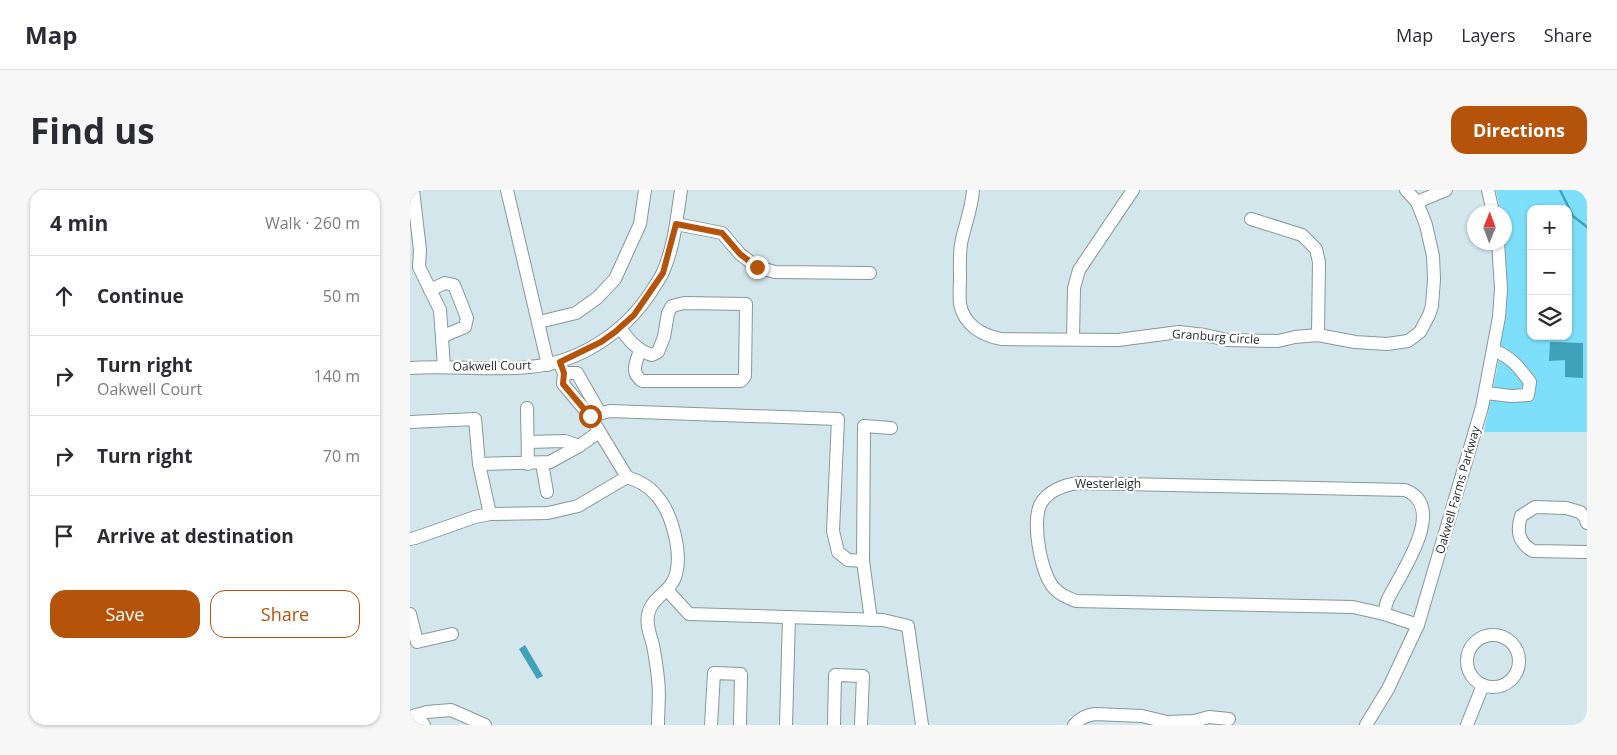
<!DOCTYPE html>
<meta charset="utf-8">
<style>
body{margin:0;font-family:"Open Sans",sans-serif;background:#f7f7f7;color:#2b2b33}
.controls{position:absolute;right:15px;top:15px;display:grid;overflow:hidden;border-radius:10px;box-shadow:0 1px 4px #0004}
.controls button{width:45px;height:45px;display:grid;place-items:center;padding:0;border:0;border-bottom:1px solid #e1e1e2;background:#fff;color:#2b2b33;font:25px sans-serif}
.compass{position:absolute;left:1057px;top:15px;width:45px;height:45px;border-radius:50%;background:#fff;box-shadow:0 1px 4px #0004;rotate:1deg}
.stop{position:absolute;width:15px;height:15px;margin:-11px;border:4px solid #b45309;border-radius:50%;background:#fff}
.stop.end{background:#b45309;border-color:#fff;box-shadow:0 1px 5px #0008}
.list{margin:0;padding:0;list-style:none}
h2{display:flex;justify-content:space-between;align-items:center;height:65px;margin:0;padding:0 20px;font-size:21px}
h2 small{font-size:16px;font-weight:400;color:#7c7c81}
.list li{display:grid;grid-template-columns:32px 1fr auto;gap:15px;align-items:center;box-sizing:border-box;height:80px;padding:0 20px;border-top:1px solid #e1e1e2}
.list b{display:block;font-size:19px;white-space:nowrap}
.list p{margin:0;font-size:16px;white-space:nowrap;color:#7c7c81}
.list em{font-size:16px;font-style:normal;color:#7c7c81}
.actions{display:flex;gap:10px;padding:15px 20px}
.actions a{flex:1;padding:11px 0;border:1px solid #b45309;border-radius:15px;text-align:center;font-size:18px;color:#b45309}
.actions .main{background:#b45309;color:#fff}
.icon{flex:none;width:28px;height:28px;fill:none;stroke:currentColor;stroke-width:2;stroke-linecap:round;stroke-linejoin:round}
.map{position:relative;flex:none;width:1177px;height:535px;overflow:hidden;border-radius:15px}
header{display:flex;align-items:center;gap:30px;box-sizing:border-box;height:70px;padding:0 25px;background:#fff;border-bottom:1px solid #e1e1e2}
header strong{font-size:24px}
nav{display:flex;gap:28px;margin-inline-start:auto;font-size:18px}
.intro{display:flex;align-items:center;justify-content:space-between;box-sizing:border-box;height:120px;padding:0 30px}
h1{margin:0;font-size:35px}
.button{padding:12px 22px;border-radius:15px;background:#b45309;color:#fff;font-size:18px;font-weight:700}
main{display:flex;gap:30px;padding:0 30px}
aside{flex:1;background:#fff;border-radius:15px;box-shadow:0 1px 4px #0004}
.map>svg:first-child{display:block}
.green{fill:#7ddff9;fill-rule:evenodd}
.water{fill:#40a1b9}
.lines{fill:none;stroke-linecap:round;stroke-linejoin:round}
.stream{stroke:#40a1b9;stroke-width:2.5}
.minor-casing{stroke:#87989d;stroke-width:14}
.minor{stroke:#fff;stroke-width:12}
.route{stroke:#b45309;stroke-width:6}
.labels{text-anchor:middle;stroke-width:4.5;stroke-linejoin:round;paint-order:stroke}
.street-label{font-size:12px;fill:#1e2527;stroke:#fff}
</style>
<header>
<strong>Map</strong>
<nav><a>Map</a><a>Layers</a><a>Share</a></nav>
</header>
<div class="intro"><h1>Find us</h1><a class="button">Directions</a></div>
<main>
<aside>
<h2>4 min<small>Walk · 260 m</small></h2>
<ul class="list">
<li><svg class="icon" aria-label="ahead" viewBox="0 0 24 24"><path d="M12 20V5M6 11l6-6 6 6"/></svg><div><b>Continue</b></div><em>50 m</em></li>
<li><svg class="icon" aria-label="right" viewBox="0 0 24 24"><path d="M7 20v-9h11M14 6l5 5-5 5"/></svg><div><b>Turn right</b><p>Oakwell Court</p></div><em>140 m</em></li>
<li><svg class="icon" aria-label="right" viewBox="0 0 24 24"><path d="M7 20v-9h11M14 6l5 5-5 5"/></svg><div><b>Turn right</b></div><em>70 m</em></li>
<li><svg class="icon" aria-label="arrive" viewBox="0 0 24 24"><path d="M6 21V4h12l-3 4 3 4H6"/></svg><div><b>Arrive at destination</b></div></li>
</ul>
<div class="actions"><a class="main">Save</a><a>Share</a></div>
</aside>
<div class="map">
<svg width="1177" height="535" viewBox="0 0 1177 535">
<rect width="100%" height="100%" fill="#d3e6eb"/>
<path class="green" d="M1086,0H1170L1177,11V242H1074L1087,180L1097,112L1094,22H1091ZM1121,19H1158V146H1121Z"/>
<g class="water">
<path d="M1140,152L1173,153V188L1155,187V170L1139,171Z"/>
<path d="M115,455L133,486L127,489L109,459Z"/>
</g>
<g class="lines">
<path class="stream" d="M1150,0L1163,26L1177,37"/>
<g class="minor-casing">
<g id="minor">
<path d="M3,0L10,60L9,77L30,120L34,177"/>
<path d="M97,0L138,175"/>
<path d="M563,0C562,17 556,32 552,49C549,61 550,74 550,87C550,96 549,106 550,114C554,135 572,145 591,149L708,150L769,142L795,145L817,150L868,151L885,147L908,145L945,152L977,154L998,151L1010,142L1019,125L1022,116L1024,89L1023,66L1016,35L1007,12L996,0"/>
<path d="M1078,0L1083,22"/>
<path d="M1007,12L1036,0"/>
<path d="M841,29L892,45L906,59L909,72L908,145"/>
<path d="M266,34L312,43L330,64L347,77L365,82L460,83"/>
<path d="M20,100L35,93L44,95L57,128L55,137L33,146"/>
<path d="M129,132L166,123L187,108L205,89L230,34L235,0"/>
<path d="M210,138C219,150 226,160 242,165L248,162L254,147L258,123L262,116L274,113L336,114L335,186L331,191H232C220,182 226,173 230,160"/>
<path d="M663,149L664,98L669,80L723,0"/>
<path d="M0,178C39,175 79,181 119,177C169,173 214,143 241,102C245,95 250,89 253,82C264,57 267,27 271,0"/>
<path d="M154,183H167L190,223"/>
<path d="M1076,203L1101,206L1118,205L1120,192C1107,175 1103,169 1084,160"/>
<path d="M117,218L118,274"/>
<path d="M180,226L200,221L428,229L423,341L428,362L438,370L453,371L461,430"/>
<path d="M0,232L65,229L69,274L80,324"/>
<path d="M118,252L155,251L169,256"/>
<path d="M132,273L137,302"/>
<path d="M69,274L140,272L169,256L189,242"/>
<path d="M217,287C228,291 238,295 246,305C262,322 272,362 266,384C262,402 241,407 238,425C236,435 240,444 243,455C245,466 247,478 248,489C250,504 248,520 248,535"/>
<path d="M668,293L995,300C1039,317 990,384 978,409C976,413 975,419 974,424L943,417L666,411C659,408 652,406 646,400C631,387 622,334 630,315C637,301 654,295 668,293Z"/>
<path d="M1177,333L1175,327L1170,322L1156,318L1125,317L1111,326C1106,342 1109,353 1123,361L1177,362"/>
<path d="M0,349L5,348L65,327L80,324L138,323L168,316L217,287L180,226L153,194L154,183L149,172"/>
<path d="M453,371L454,236L481,238"/>
<path d="M257,400L279,424L473,430L498,436L512,535"/>
<path d="M0,424L7,452L42,444"/>
<path d="M974,424L1008,435"/>
<circle cx="1083" cy="471" r="26"/>
<path d="M6,525L14,535"/>
<path d="M0,527L17,522L41,520L75,535"/>
<path d="M301,535L304,483L331,484L330,535"/>
<path d="M376,535L379,427"/>
<path d="M424,535L425,485L453,486L451,535"/>
<path d="M664,535C669,529 677,525 685,524L732,526L757,532L784,531L799,527L819,529"/>
<path d="M956,535L978,499L1008,435L1072,217L1089,127L1091,99L1088,52"/>
<path d="M1057,535L1073,495"/>
</g>
</g>
<use href="#minor" class="minor"/>
</g>
<g class="lines">
<path class="route" d="M180,226L153,194L154,183L150,172L191,152L205,142L224,125L253,83L266,34L312,43L330,64L347,77"/>
</g>
<g class="labels">
<g class="street-label">
<text transform="translate(806 147) rotate(4)" y="4">Granburg Circle</text>
<text transform="translate(82 176) rotate(-1)" y="4">Oakwell Court</text>
<text x="698" y="298">Westerleigh</text>
<text transform="translate(1048 300) rotate(-74)" y="4">Oakwell Farms Parkway</text>
</g>
</g>
</svg>
<div class="controls">
<button>+</button>
<button>−</button>
<button><svg class="icon" aria-label="layers" viewBox="0 0 24 24"><path d="M12 4l9 5-9 5-9-5zM3 14l9 5 9-5"/></svg></button>
</div>
<svg class="compass" viewBox="-18 -18 36 36"><path d="M0-13l5 13h-10z" fill="#e53935"/><path d="M0 13l5-13h-10z" fill="#7c7c81"/></svg>
<div class="stop" style="left:180px;top:226px"></div>
<div class="stop end" style="left:347px;top:77px"></div>
</div>
</main>
